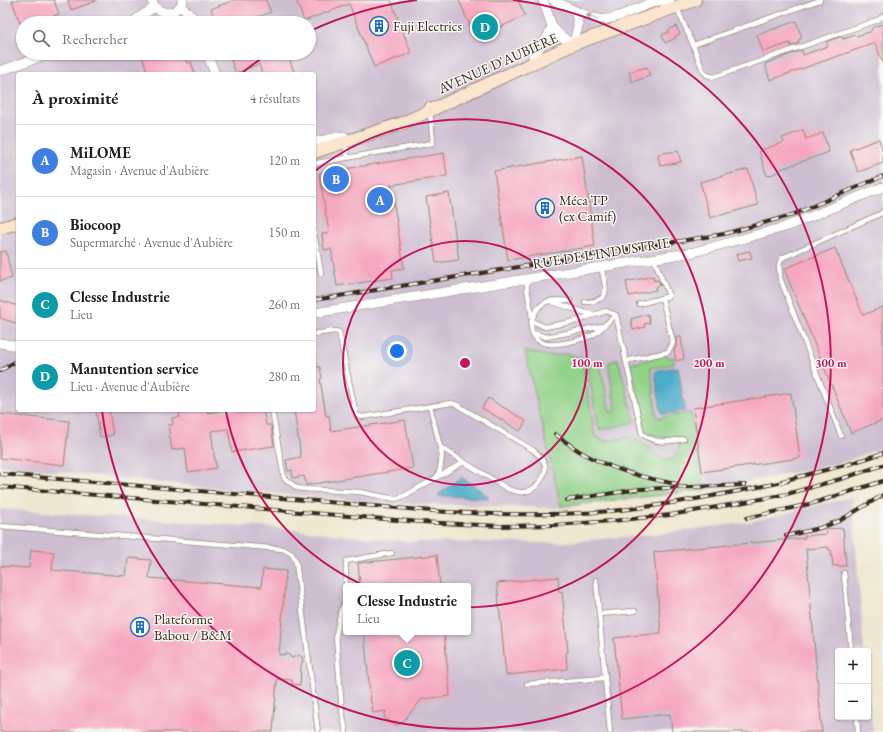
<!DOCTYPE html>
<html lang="fr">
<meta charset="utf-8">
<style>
body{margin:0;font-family:"EB Garamond",serif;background:#f6f6f6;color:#202124}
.controls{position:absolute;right:12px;bottom:12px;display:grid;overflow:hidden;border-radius:4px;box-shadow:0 1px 3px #0004}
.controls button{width:36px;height:36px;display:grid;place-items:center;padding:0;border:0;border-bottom:1px solid #e0e0e0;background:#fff;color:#202124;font:20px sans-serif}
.you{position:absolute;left:397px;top:351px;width:14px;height:14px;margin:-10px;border:3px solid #fff;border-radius:50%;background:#1a73e8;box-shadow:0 0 0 6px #1a73e833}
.badge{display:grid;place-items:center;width:26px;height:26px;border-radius:50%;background:#b45309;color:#fff;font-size:13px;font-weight:700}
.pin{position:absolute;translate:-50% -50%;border:2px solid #fff;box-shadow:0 1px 4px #0006}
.popup{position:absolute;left:343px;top:583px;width:128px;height:52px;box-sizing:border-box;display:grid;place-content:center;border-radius:4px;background:#fff;filter:drop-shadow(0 1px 3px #0005);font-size:13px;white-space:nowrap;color:#757577}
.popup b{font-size:15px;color:#202124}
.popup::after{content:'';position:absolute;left:50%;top:100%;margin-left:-8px;border:8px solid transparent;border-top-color:#fff}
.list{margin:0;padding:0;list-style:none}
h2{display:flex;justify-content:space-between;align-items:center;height:52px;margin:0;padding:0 16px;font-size:17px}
h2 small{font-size:13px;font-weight:400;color:#757577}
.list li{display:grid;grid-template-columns:26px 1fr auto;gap:12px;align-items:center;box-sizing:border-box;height:72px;padding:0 16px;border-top:1px solid #e0e0e0}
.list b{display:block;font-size:15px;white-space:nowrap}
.list p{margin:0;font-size:13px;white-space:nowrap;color:#757577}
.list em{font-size:13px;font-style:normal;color:#757577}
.icon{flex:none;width:22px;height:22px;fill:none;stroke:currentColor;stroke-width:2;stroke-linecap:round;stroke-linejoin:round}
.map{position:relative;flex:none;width:883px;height:732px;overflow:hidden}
.search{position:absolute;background:#fff;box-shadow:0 1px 3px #0004;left:16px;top:16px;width:300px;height:44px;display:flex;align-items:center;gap:10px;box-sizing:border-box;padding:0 14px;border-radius:22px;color:#757577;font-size:15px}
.panel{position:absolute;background:#fff;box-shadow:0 1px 3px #0004;left:16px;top:72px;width:300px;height:340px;border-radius:4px}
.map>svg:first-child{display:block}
.industrial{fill:#cebed1;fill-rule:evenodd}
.green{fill:#93d289;stroke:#677e54}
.water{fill:#4badca;stroke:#436c74}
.building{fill:#f6a7c0}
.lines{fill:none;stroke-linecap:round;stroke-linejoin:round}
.lane-casing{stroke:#958876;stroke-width:6}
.street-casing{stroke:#958876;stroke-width:10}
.secondary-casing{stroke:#958876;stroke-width:14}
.lane{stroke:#fff;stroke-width:4.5}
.street{stroke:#fff;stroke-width:9}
.secondary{stroke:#fce5cf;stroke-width:12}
.rail-casing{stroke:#3b2a1e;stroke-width:4}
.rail{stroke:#f6f6f2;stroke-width:2.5;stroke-dasharray:8;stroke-linecap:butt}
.oneway{stroke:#a79f9a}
.ring{fill:none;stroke:#c2185b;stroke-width:2}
.labels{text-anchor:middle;stroke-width:3;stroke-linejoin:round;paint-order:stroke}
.poi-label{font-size:14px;fill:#3b2a1e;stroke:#f6f6f2;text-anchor:start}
.street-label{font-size:14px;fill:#3b2a1e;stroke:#f6f6f2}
.centre{fill:#c2185b;stroke:#f6f6f2;stroke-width:2}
.ring-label{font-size:12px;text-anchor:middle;font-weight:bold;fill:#c2185b;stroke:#f6f6f2;stroke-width:3;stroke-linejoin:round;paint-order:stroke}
</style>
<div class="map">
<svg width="883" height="732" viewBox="0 0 883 732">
<rect width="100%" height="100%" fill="#f6f6f2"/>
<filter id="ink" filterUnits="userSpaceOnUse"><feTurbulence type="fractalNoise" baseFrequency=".025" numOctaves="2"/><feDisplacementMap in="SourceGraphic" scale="8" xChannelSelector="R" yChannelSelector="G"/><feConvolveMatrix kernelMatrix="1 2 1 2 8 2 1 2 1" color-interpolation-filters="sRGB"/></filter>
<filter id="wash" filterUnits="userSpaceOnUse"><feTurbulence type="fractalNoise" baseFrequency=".012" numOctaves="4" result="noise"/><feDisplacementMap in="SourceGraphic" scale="16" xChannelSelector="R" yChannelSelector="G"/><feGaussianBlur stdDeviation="0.9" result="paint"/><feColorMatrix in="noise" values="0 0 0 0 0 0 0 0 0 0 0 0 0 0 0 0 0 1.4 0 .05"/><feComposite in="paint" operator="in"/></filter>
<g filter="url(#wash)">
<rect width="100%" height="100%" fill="#efe7cf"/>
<g class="industrial">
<path d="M0,0H883V447L844,462L703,491L561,508L398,503L397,504L202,487L0,465ZM23,23H309V53H23ZM18,74H314V410H18Z"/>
<path d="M852,497L864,651H838V717H868V686L873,732H0V509L276,528L409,542L554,543L658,534L750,522ZM346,586H468V632H346Z"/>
</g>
<g class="green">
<path d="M525,351L549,356L568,354L582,358L595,437L607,441L628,437L639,440L663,460H672C678,452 682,447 676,438L657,436L646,432L631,364L665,355L670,358L674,357V364L651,368L657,418L691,413L703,490L561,506Z"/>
<path d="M618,359L635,422L600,430L599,429L587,365L600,364L610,412L616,411L608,363Z"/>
</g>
<g class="water">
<path d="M678,367L685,411L664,414L661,412L655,372L659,370Z"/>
<path d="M461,477L488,496V498L440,496L438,495Z"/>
</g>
<g id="blocks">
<g class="building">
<path d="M12,0H54L59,14L34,23H20Z"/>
<path d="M68,0H96V1L71,10Z"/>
<path d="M234,0H266L271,12L242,23H216L211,9Z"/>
<path d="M296,0H391L411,53L374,67L349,4L304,21Z"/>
<path d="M459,0H518L525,16L475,38Z"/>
<path d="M796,21L802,38L798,40L799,43L791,46L790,43L763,52L757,35Z"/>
<path d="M883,24V63L875,43L770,80L765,64L802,50L803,55L828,46L826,42L842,36L843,39L855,35L856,36L870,32L873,27Z"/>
<path d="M676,26L680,34L675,36L676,38L665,43L662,35L669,32L668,30Z"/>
<path d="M141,53H183L187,63L191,62L195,74H148Z"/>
<path d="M235,53H287L295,74H262L259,64L236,73L231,60L237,58Z"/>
<path d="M647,67L650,76L632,82L629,72Z"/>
<path d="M803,130L806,139L823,133L829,152L778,170V172L767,176L759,151L784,142L782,138Z"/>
<path d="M879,139L883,152V163L858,172L850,150Z"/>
<path d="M678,151L681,162L660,166L658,154Z"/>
<path d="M444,153L447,176L391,185L404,268L392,270L393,278L337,286L331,249L324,250L322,234L329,233L319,173Z"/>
<path d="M582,156L595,246L508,260L494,171Z"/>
<path d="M748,169L758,205L710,218L700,182Z"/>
<path d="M449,193L459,260L436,263L426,197Z"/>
<path d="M835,248L863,315L883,307V420L851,433L784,269Z"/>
<path d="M6,251L12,278L0,281V252Z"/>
<path d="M750,251L752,258L738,261L736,254Z"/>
<path d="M653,276L654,281L658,280L661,285L655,287L656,290L629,296L626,282Z"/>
<path d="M0,300L18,306V324L0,318Z"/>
<path d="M648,314L650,323L644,324L645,327L633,330L631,319Z"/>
<path d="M676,337H681L684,359L676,361L674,349L676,348L677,343Z"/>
<path d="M314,366L320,367L322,378L320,379L326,416L329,415L331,431L405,420L413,468L306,485L304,476L293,478L292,470L288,471L286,460L301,457L294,410H314Z"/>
<path d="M791,393L800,458L702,472L693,408Z"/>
<path d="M488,398L526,421L520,431L482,408Z"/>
<path d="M96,410H109L113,435L100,437Z"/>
<path d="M187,410H207L208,413L227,410H263L266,425H271L274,446L232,452L228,429L211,431L216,468L188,472L185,448L172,450L168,425H173L172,418L180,417L179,411Z"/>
<path d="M0,414L69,421L64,465L0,458Z"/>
<path d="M843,528L846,566H833L831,550H829L828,547L806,549L822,732H672L670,714L622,719L614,638L661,633L654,552L805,538L804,536L827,534L826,529Z"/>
<path d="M31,550L54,552L52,570L126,576L128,558L151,560L149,578L261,587L263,569L286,571L279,655L287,654L292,658L299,655L302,657L303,661L301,665L300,685L292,684V680L277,679L273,732H0V566L29,568Z"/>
<path d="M437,555L440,586H360L358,563Z"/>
<path d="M558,577L559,592L562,591L568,652L566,653L567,669L506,675L497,583Z"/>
<path d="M364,632H444L450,696L422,699L401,724L394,725L384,717L386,711L373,713L372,703H371Z"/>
</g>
</g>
</g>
<g filter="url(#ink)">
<use href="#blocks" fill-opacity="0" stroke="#958876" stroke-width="1"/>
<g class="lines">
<g class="lane-casing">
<g id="lane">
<path d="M677,8L693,45L703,71L707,75L714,77L878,20L883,16"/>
<path d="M693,45L820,0"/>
<path d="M345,143L348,158"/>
<path d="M314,165L317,163L433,143L430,110L428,105"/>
<path d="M314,232L321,273"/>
<path d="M527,279V289L532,317"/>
<path d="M552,302L593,315"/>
<path d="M585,302C613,301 606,288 601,267"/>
<path d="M639,304L669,296L654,259"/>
<path d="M616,315L642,434C656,444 667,442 684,439"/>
<path d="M532,321L545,327L576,321L606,311L616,315C609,320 599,332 593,335C580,340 551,349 539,341C524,331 533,308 546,302C553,299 562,300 570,301"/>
<path d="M533,333L546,337L603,326"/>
<path d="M626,361L668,352L673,343L662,298"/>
<path d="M430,406L442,455L440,470L437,477"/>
<path d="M272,410L284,478L297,488L305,489L360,492L395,499L404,496L464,462L508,489C514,491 518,493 524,492C536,491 549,474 544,462C541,457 537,453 533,450L457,405L451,403L445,404L362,417L356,415L339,332L334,331L314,334"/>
<path d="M841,436L780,278L779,265L782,258L882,213L883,211"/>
<path d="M440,447L464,462"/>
<path d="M0,526L283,549L292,554L296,562L318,732"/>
<path d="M844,573L851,651"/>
<path d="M596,580L610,732"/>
<path d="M346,586V561L392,553"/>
<path d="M599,614L635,611"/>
<path d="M527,684L604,678"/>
<path d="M857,717L858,732"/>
<path d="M346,732L342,711L336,635L341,610L346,601"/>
</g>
</g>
<g class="street-casing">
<g id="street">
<path d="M152,0C157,17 178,16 183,0"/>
<path d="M553,0C567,7 583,16 599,19C614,22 641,5 658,1C662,1 666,1 670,1"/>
<path d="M181,6L192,16L195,23"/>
<path d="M130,23L155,7"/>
<path d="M552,26C558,34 564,40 574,44C574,37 578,31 578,24C578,20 576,15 575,11"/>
<path d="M207,53L215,74"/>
<path d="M533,56L547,38L552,26L543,0"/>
<path d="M0,71L51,53"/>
<path d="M314,142L344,136"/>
<path d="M314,313L694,252L785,227L883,187"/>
<path d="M0,343L18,346"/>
</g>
</g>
<g class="secondary-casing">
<g id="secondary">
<path d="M314,152L403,123L574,44L695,0"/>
<path d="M0,228L18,223"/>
</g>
</g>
<use href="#lane" class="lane"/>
<use href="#street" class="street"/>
<use href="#secondary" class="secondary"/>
<g class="rail-casing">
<g id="rail">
<path d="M314,300L724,234L792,215L883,176"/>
<path d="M0,371L18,360"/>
<path d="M555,434C567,443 580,453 594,459C620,472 649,479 677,484"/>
<path d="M0,474L432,511C492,515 551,516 611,511C671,505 730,493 788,481"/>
<path d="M782,481L849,464L883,453"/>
<path d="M0,487L421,522L500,526L554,525L612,521L670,515L729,505L787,494L844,478L883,465"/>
<path d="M567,500L640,489L745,485"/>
<path d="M747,518L814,503L883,481"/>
<path d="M786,536L820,528L839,521L883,495"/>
</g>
</g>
<use href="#rail" class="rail"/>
</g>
<defs><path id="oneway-shaft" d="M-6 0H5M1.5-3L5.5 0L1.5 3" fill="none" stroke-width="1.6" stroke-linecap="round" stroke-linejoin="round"/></defs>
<use class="oneway" href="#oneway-shaft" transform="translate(592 17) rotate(-161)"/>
</g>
<g class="ring">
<circle cx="465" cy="363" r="122"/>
<path d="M315 171A244 244 0 1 1 226 412"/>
<path d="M242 73A366 366 0 0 1 268 54M310 31A366 366 0 0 1 417 0M513 0A366 366 0 1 1 102 411"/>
</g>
<defs>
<g id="building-ring" transform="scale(1)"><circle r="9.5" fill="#f6f6f2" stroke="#1f6fb2" stroke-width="1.5"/><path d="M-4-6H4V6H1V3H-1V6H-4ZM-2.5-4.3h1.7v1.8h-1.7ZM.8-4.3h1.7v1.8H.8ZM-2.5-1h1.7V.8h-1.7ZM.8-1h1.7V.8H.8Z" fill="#1f6fb2"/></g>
</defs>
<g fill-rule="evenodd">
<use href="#building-ring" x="379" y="26"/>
<use href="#building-ring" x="545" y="208"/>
<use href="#building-ring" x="140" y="627"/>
</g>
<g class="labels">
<g class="poi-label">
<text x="393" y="31">Fuji Electrics</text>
<text x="559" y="205">Méca TP<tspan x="559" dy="16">(ex Camif)</tspan></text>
<text x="154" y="624">Plateforme<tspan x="154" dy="16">Babou / B&amp;M</tspan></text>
</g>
<g class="street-label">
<text transform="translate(498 63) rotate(-24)" y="5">AVENUE D'AUBIÈRE</text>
<text transform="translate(601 253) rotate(-9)" y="5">RUE DE L'INDUSTRIE</text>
</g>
</g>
<circle cx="465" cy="363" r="6" class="centre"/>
<g class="ring-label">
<text x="587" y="367">100 m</text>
<text x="709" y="367">200 m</text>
<text x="831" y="367">300 m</text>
</g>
</svg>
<div class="controls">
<button>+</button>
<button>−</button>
</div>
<div class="you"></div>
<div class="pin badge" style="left:380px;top:200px;background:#3f7fe0">A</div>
<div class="pin badge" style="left:336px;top:179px;background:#3f7fe0">B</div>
<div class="pin badge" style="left:407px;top:663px;background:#0f9aa8">C</div>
<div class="popup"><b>Clesse Industrie</b>Lieu</div>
<div class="pin badge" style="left:485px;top:27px;background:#0f9aa8">D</div>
<div class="search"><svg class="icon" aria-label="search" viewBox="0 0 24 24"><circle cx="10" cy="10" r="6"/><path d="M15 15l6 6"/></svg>Rechercher</div>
<section class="panel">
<h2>À proximité<small>4 résultats</small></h2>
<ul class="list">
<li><span class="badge" style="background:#3f7fe0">A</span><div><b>MiLOME</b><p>Magasin · Avenue d'Aubière</p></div><em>120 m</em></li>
<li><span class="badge" style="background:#3f7fe0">B</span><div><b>Biocoop</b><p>Supermarché · Avenue d'Aubière</p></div><em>150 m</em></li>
<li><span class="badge" style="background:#0f9aa8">C</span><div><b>Clesse Industrie</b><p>Lieu</p></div><em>260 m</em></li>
<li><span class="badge" style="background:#0f9aa8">D</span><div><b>Manutention service</b><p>Lieu · Avenue d'Aubière</p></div><em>280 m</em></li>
</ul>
</section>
</div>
